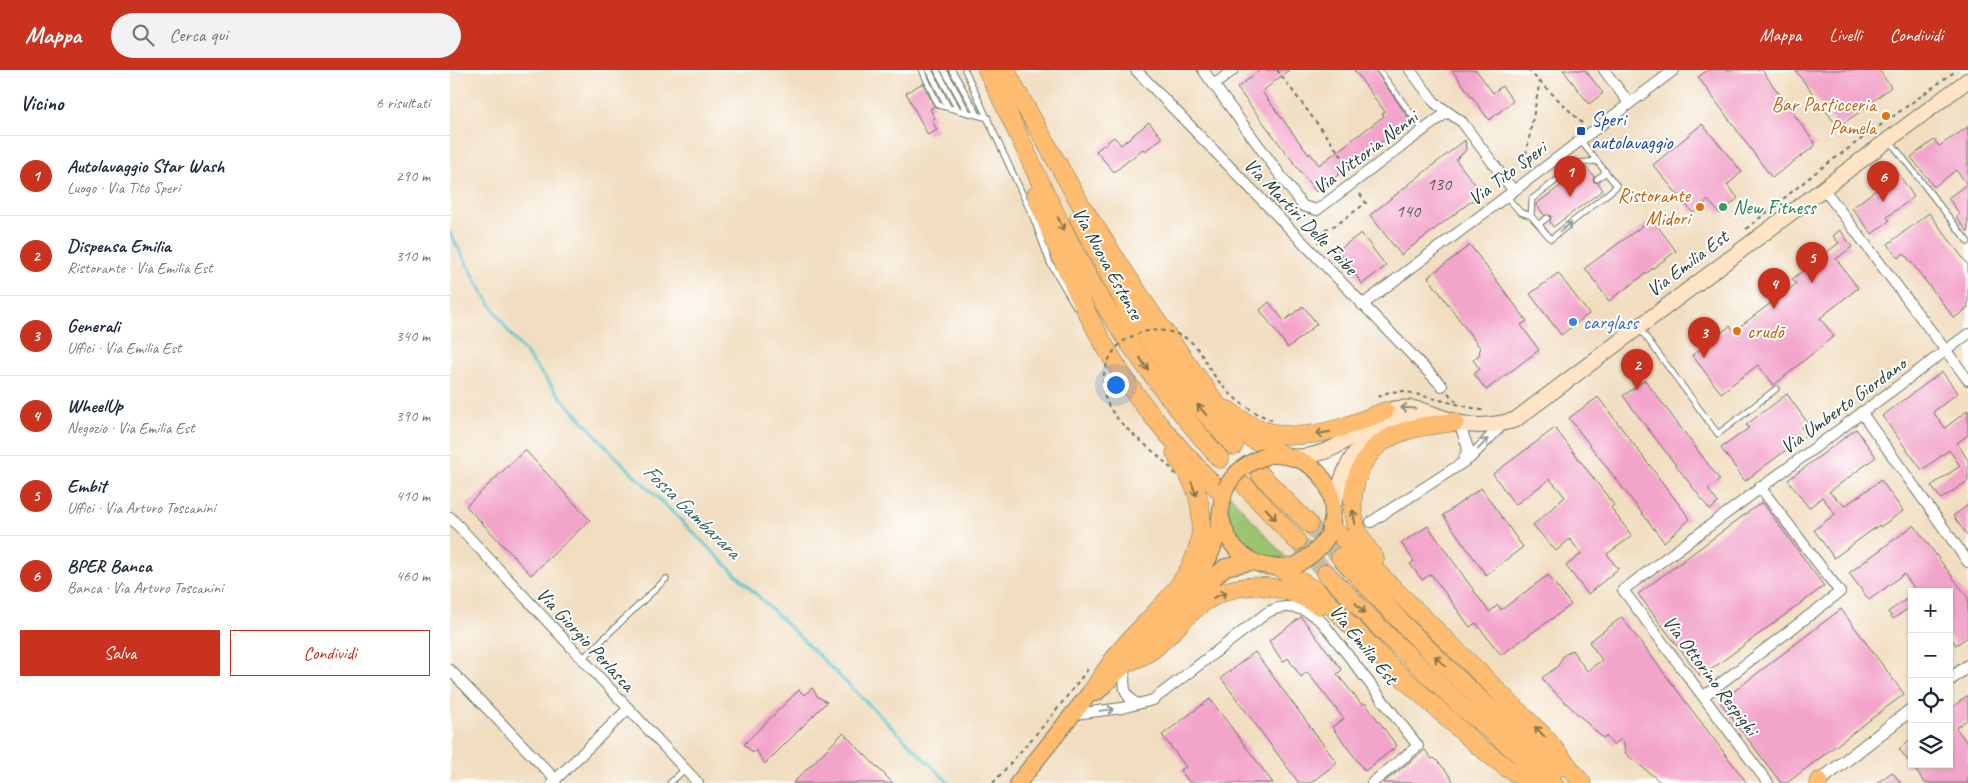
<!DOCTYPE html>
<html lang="it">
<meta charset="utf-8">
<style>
body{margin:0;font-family:Caveat,sans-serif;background:#f2f2f3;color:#1f2937}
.controls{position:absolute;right:15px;bottom:15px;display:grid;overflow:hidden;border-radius:0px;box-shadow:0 1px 4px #0004}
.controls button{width:45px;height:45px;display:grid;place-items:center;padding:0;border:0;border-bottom:1px solid #e0e1e3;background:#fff;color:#1f2937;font:25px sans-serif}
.you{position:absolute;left:665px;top:314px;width:18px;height:18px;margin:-12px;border:4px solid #fff;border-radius:50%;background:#1a73e8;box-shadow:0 0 0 8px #1a73e833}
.badge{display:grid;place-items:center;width:32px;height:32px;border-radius:50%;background:#c8321e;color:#fff;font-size:16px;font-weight:700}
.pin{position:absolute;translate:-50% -41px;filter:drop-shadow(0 1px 2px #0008)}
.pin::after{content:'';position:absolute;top:26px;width:18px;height:15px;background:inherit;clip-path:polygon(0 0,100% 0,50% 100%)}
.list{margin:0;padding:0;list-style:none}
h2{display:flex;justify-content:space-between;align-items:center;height:65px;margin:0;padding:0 20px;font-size:21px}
h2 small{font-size:16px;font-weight:400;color:#747a83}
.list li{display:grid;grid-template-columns:32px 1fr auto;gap:15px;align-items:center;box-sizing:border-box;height:80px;padding:0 20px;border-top:1px solid #e0e1e3}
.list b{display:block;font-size:19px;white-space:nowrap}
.list p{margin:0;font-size:16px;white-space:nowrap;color:#747a83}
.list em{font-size:16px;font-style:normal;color:#747a83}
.actions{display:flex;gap:10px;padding:15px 20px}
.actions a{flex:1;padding:11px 0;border:1px solid #c8321e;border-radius:0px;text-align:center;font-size:18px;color:#c8321e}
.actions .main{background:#c8321e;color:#fff}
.icon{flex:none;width:28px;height:28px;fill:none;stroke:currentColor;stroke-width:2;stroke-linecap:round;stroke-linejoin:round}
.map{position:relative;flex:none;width:1518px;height:713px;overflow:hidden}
header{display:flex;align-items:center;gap:30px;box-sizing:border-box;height:70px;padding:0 25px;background:#c8321e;color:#fff}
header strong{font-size:24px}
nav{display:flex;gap:28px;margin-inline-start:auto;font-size:18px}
.search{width:350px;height:45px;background:#f2f2f3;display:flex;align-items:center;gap:12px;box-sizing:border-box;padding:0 18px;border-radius:28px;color:#747a83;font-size:19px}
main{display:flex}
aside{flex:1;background:#fff}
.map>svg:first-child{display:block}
.green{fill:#9ac470;stroke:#5c8052}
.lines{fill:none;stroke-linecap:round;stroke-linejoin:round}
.stream{stroke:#58c4cf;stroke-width:3}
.building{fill:#f3a4ca}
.trunk-tunnel{stroke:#c7bda3;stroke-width:18;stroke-dasharray:18 9;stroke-linecap:butt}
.service-casing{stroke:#687565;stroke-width:7}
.minor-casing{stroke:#687565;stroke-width:12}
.tertiary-casing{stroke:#687565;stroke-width:14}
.secondary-casing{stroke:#687565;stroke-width:17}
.primary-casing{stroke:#687565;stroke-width:18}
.trunk-casing{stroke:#687565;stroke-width:19}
.path{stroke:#687565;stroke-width:2;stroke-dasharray:4 4;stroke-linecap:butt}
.service{stroke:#fff;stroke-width:5}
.minor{stroke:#fff;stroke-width:10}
.tertiary{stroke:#fff;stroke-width:12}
.secondary{stroke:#fee4c5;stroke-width:15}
.primary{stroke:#fdbc6f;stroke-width:16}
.trunk{stroke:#fdbc6f;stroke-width:18}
.primary-bridge-casing{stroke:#687565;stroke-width:18;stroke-linecap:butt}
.path-bridge{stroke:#687565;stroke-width:2;stroke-dasharray:4 4;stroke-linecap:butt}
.primary-bridge{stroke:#fdbc6f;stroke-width:16}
.oneway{stroke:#83764f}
.oneway2{stroke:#8f9e9a}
.oneway3{stroke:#8e907c}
.food-dot{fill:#e8710a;stroke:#fff;stroke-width:2}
.transit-dot{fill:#1a4fb4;stroke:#fff;stroke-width:2}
.leisure-dot{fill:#2e9e5b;stroke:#fff;stroke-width:2}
.shop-dot{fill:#3f7fe0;stroke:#fff;stroke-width:2}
.labels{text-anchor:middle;stroke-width:4;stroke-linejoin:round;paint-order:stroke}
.number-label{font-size:18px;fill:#54575a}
.food-label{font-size:20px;fill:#c56008;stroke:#fff;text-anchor:end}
.transit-label{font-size:20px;fill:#164399;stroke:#fff;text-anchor:start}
.street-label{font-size:20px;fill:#1f3d34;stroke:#fff}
.leisure-label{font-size:20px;fill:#27864d;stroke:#fff;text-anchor:start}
.shop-label{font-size:20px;fill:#366cbe;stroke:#fff;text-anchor:start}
.water-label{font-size:21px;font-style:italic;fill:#306662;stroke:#fff}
</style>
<header>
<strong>Mappa</strong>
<div class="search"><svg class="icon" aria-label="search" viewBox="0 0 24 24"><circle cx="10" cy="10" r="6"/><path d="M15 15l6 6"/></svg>Cerca qui</div>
<nav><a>Mappa</a><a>Livelli</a><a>Condividi</a></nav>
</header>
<main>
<aside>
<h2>Vicino<small>6 risultati</small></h2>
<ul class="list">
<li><span class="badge">1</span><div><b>Autolavaggio Star Wash</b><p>Luogo · Via Tito Speri</p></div><em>290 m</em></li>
<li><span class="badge">2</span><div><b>Dispensa Emilia</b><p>Ristorante · Via Emilia Est</p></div><em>310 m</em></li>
<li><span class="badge">3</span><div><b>Generali</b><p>Uffici · Via Emilia Est</p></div><em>340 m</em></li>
<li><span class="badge">4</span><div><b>WheelUp</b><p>Negozio · Via Emilia Est</p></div><em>390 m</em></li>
<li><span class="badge">5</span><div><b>Embit</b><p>Uffici · Via Arturo Toscanini</p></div><em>410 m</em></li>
<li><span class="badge">6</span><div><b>BPER Banca</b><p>Banca · Via Arturo Toscanini</p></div><em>460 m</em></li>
</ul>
<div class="actions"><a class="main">Salva</a><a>Condividi</a></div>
</aside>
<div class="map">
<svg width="1518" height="713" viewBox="0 0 1518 713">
<rect width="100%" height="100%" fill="#fff"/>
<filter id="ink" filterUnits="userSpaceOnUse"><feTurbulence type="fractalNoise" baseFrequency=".02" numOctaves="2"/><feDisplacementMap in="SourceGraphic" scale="10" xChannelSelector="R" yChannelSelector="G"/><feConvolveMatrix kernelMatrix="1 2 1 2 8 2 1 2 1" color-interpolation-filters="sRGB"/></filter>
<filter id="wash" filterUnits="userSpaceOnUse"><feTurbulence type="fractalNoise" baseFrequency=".0096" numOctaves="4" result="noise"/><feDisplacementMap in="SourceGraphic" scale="20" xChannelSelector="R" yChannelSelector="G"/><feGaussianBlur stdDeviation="1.12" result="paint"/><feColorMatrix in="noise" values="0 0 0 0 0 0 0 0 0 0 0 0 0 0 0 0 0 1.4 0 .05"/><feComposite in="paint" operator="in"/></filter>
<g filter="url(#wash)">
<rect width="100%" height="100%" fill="#f1ddbf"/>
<path class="green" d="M779,424L835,487C806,496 795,480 778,460Z"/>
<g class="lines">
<path class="stream" d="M0,163L32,221L58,261L108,324L164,385L499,713"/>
</g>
<g id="blocks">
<g class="building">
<path d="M810,0H839L814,20L813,23L859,85L860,83L869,95L934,46L932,44L935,42L904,0H925L960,50L866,122L787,18Z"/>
<path d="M1002,0H1026L1043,23L1052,16L1063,31L1039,50Z"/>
<path d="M1113,0H1135L1153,23L1139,34Z"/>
<path d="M1258,0H1312L1366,75L1322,108L1248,7Z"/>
<path d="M1345,0H1429L1441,17L1423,31L1424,32L1388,57Z"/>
<path d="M473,13L484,37L480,39L485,48L482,50L487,60L478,65L456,23Z"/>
<path d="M699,52L712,68L695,81L693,79L664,102L646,81L664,67L671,75Z"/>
<path d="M1252,54L1292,102L1277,115L1288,128L1270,144L1258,130L1243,143L1203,95Z"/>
<path d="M1518,57V162L1506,147L1510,144L1498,128L1517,114L1506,100L1484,117L1461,87L1484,70L1489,76Z"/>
<path d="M1015,70L1016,80L1006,90L1032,123L951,185L920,145Z"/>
<path d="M1136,97L1144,106L1143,111L1148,113L1153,120L1103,157L1100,152L1101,146L1094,145L1086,134Z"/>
<path d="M1448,103L1464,127L1437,147L1440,150L1422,164L1402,138Z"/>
<path d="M1479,143L1518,195V238L1504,248L1454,183L1448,188L1438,174Z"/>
<path d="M1202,149L1226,181L1159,231L1135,198Z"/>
<path d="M1390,160L1402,177L1386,189L1408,218L1370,248L1384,266L1324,315L1308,295L1271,323L1242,285L1280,256L1284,261L1346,214L1342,209L1389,173L1383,166Z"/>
<path d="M911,163L936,196L912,214L888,180Z"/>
<path d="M1020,175L1077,251L1071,255L1089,280L1036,320L1024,304L1030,299L1023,290L1030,284L1029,281L1031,279L978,207Z"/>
<path d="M1108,203L1139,244L1111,265L1080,224Z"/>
<path d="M819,232L834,251L853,236L867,254L838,278L810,240Z"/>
<path d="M1492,302L1508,323L1483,342L1495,358L1518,340V365L1507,373L1518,390V411L1491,429L1481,416L1510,396L1499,380L1472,400L1432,346Z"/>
<path d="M1195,310L1270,410L1258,419L1268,433L1260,440L1173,326Z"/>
<path d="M1337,324L1357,352L1351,357L1356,365L1295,411L1271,378L1299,358L1296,355Z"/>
<path d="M1148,327L1240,449L1214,472L1119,348Z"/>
<path d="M1105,358L1164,435L1161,438L1182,466L1157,484L1168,499L1138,524L1116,496L1131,484L1120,469L1106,481L1083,455L1115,427L1100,409L1065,435L1043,404Z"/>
<path d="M1406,359L1426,387L1379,422L1395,436L1431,410L1453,441L1430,457L1429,455L1384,488L1364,460L1385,444L1372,427L1359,438L1338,410Z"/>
<path d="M75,380L140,450L81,505L16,436Z"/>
<path d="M1031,418L1073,477L1036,505L993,445Z"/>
<path d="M1312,432L1374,516L1251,607L1188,524Z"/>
<path d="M1518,435V466L1503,446Z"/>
<path d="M1464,455L1518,528V567L1506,575L1499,565V522H1467L1454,504L1419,530L1399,503Z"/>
<path d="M978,456L1039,542L1048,535L1051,540L1098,505L1121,535L1051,585L1026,553L1020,557L981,504L972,510L960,494L964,491L951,473Z"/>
<path d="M1462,525V536L1443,549L1438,542Z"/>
<path d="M1391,539L1454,624L1337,713H1331L1270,632Z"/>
<path d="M851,547L892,600L887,604L912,635L915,633L947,676L915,701L882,657L894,649L884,636L857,602L851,607L838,588L833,592L819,571Z"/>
<path d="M1172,547L1177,554L1297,713H1212L1176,684L1172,669L1163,675L1156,666L1153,668L1098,616L1092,608L1108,596L1113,586L1122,580L1137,601L1152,590L1139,572Z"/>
<path d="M805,582L887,693L860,713H849L771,608Z"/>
<path d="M362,618L368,627L377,632L315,694L306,680L303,683L294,674L349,620L354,625Z"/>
<path d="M1518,625V649L1506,658L1518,674V713H1475L1449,679L1462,668V694H1499V640Z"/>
<path d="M760,629L823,713H740L730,700L736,697L712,665Z"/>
<path d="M393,663L443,713H343Z"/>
<path d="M975,680L982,689L984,688L992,696L1005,713H933Z"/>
<path d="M1442,702L1451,713H1427Z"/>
</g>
</g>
</g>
<g filter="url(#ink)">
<use href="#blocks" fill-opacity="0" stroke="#687565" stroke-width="1"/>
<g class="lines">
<g class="trunk-tunnel">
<path d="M859,454L890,487"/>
<path d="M847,471L876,503"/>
</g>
<g class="service-casing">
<g id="service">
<path d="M472,0L488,35L538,48"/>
<path d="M479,0L498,37"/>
<path d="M487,0L508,40"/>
<path d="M494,0L518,43"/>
<path d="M502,0L528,45"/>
<path d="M515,0L583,147L600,193L626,237"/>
<path d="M929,0L973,60"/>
<path d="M1440,71L1518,172"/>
<path d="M1147,109L1156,102"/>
<path d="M1056,126L1070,142L1081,146L1101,169L1167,116L1130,70"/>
<path d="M1081,146L1082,129L1129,93L1147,91"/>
<path d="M1089,154L1097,148"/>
<path d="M1190,259L1268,364L1326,319"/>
<path d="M132,589L216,509"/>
<path d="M220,713L235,699"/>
</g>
</g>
<g class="minor-casing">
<g id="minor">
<path d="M686,0L992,316"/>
<path d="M753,0L853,136L867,140L996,43"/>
<path d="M960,0L985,33L1012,52L1063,120"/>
<path d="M1154,0L1179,33"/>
<path d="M764,15L783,0"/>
<path d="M1373,118L1518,310"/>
<path d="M912,235L1224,0"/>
<path d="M1411,342L1518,492"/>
<path d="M1009,353L1018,378L1013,392"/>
<path d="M0,447L248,713"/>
<path d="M921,452L1020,388L1053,354"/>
<path d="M675,594C674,612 671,624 687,634"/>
<path d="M0,600L106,710"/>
<path d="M1254,626L1390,522L1310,417"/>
<path d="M625,644L672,638L703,630L818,542C838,532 857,538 873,553L968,676L922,713"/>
<path d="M102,713L178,639"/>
<path d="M1318,713L1173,520L1518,264"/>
</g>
</g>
<g class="tertiary-casing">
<g id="tertiary">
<path d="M1499,610L1518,596"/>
<path d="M1367,713L1462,639"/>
</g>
</g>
<g class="secondary-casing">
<g id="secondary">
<path d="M843,387C881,388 906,363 935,341C968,332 981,346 1010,353C1029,358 1047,355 1065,350L1518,10"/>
<path d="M883,437C898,385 916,347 978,350"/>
</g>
</g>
<g class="primary-casing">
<g id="primary">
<path d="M821,385C868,384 894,422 878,466"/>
<path d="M771,448C779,483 806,502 841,496"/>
<path d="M711,548C740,520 759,500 768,460C771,446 770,432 776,418"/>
<path d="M646,623L775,497L802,492"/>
<path d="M568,713L650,610"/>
</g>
</g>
<g class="trunk-casing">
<g id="trunk">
<path d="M537,0C573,71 603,146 642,214C678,277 722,334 770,389"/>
<path d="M556,0L575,37"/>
<path d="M570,27L631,135L704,247L776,347L792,364L834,385"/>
<path d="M586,125C611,189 637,251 675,309C703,351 739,388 773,425"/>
<path d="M629,149L681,245L734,319L784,376"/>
<path d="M778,340C830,383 881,363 935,341"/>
<path d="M810,404L859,454"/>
<path d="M795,416L847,471"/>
<path d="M881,457L1094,666L1132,713"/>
<path d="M890,487C959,562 1030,635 1110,697"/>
<path d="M925,489C918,479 910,469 906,456C897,428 907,391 931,373C951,358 981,355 1005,352"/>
<path d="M829,498L868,522L941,597L1027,675L1057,698L1082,713"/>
<path d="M876,503L941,569L1012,637L1104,713"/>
<path d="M675,594C683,590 695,586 702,580C721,566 734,546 753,533C790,508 833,513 869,536"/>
<path d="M642,621C652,606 662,590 673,577C714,531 767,494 747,423C742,409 732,396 725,383"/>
<path d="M1368,713L1369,711"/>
</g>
</g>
<g class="path">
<path d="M827,0L902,100"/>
<path d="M1078,0L1134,55"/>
<path d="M1073,100L1090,11"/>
<path d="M1296,159L1370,99L1507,0"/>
<path d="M868,173L873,160L886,155L916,133L908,121"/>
<path d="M998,323L1007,333"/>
<path d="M928,327L939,322L953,321L1035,341"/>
<path d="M543,713L601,647L638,599"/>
</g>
<use href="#service" class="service"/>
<use href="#minor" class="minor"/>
<use href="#tertiary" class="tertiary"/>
<use href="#secondary" class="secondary"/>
<use href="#primary" class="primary"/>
<use href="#trunk" class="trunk"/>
<g class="primary-bridge-casing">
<g id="primary-bridge">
<path d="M776,418C785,400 798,393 816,386"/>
<path d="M846,495C860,487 869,480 878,466"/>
</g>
</g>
<path class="path-bridge" d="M726,405C703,372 638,347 656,297C660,285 667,274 679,268C696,258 716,258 734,267C747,274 752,286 760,299C776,324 796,340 824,351"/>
<use href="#primary-bridge" class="primary-bridge"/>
</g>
<defs><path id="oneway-shaft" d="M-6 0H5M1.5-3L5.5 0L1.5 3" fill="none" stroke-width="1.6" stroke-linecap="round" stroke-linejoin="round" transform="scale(1.25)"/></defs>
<g class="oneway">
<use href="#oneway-shaft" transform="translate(611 154) rotate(65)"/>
<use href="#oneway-shaft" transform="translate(694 294) rotate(56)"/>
<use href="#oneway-shaft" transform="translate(752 340) rotate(-131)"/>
<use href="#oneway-shaft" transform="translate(873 363) rotate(170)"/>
<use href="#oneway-shaft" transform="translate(744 419) rotate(69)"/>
<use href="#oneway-shaft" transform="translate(821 444) rotate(47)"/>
<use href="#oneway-shaft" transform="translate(904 447) rotate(-100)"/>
<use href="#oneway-shaft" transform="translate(770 525) rotate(-23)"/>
<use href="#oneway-shaft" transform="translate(910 538) rotate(46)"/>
<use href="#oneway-shaft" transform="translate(990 591) rotate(-136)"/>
<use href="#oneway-shaft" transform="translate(1090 662) rotate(-134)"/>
</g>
<g class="oneway2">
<use href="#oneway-shaft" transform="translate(1116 157) rotate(-39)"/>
<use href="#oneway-shaft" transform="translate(1033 374) rotate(-47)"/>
<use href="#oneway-shaft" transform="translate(657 640) rotate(-8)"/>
</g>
<use class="oneway3" href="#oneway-shaft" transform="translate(958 338) rotate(-177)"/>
</g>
<g class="food-dot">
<circle cx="1436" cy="46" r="5"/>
<circle cx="1250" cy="137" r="5"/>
<circle cx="1287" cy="261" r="5"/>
</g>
<rect class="transit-dot" x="1126" y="56" width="10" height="10" rx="2.5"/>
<circle class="leisure-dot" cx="1273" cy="137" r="5"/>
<circle class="shop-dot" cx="1123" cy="252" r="5"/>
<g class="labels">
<g class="number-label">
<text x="989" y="120">130</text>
<text x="958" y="147">140</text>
</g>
<g class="food-label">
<text x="1426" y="41">Bar Pasticceria<tspan x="1426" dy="23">Pamela</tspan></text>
<text x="1240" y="132">Ristorante<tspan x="1240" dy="23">Midori</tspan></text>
<text x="1297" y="268" text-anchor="start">crudō</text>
</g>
<g class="transit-label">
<text x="1141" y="56">Speri<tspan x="1141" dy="23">autolavaggio</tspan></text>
</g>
<g class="street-label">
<text transform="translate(915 82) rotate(-37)" y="7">Via Vittoria Nenni</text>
<text transform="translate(1057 103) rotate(-37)" y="7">Via Tito Speri</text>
<text transform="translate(851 146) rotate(46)" y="7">Via Martiri Delle Foibe</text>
<text transform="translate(658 193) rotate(61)" y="7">Via Nuova Estense</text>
<text transform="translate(1237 193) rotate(-37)" y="7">Via Emilia Est</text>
<text transform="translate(1393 335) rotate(-36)" y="7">Via Umberto Giordano</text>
<text transform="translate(136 569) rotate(47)" y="7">Via Giorgio Perlasca</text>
<text transform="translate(914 574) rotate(51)" y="7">Via Emilia Est</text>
<text transform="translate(1261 605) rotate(53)" y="7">Via Ottorino Respighi</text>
</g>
<g class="leisure-label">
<text x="1283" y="144">New Fitness</text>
</g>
<g class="shop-label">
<text x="1133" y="259">carglass</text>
</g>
<g class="water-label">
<text transform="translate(242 441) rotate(44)" y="7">Fossa Gambarara</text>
</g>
</g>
</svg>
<div class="controls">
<button>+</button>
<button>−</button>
<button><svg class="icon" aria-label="locate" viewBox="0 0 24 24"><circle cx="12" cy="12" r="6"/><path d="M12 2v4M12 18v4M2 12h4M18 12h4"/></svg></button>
<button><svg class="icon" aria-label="layers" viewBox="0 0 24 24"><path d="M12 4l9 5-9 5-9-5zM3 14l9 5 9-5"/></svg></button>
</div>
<div class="you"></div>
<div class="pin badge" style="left:1120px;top:127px">1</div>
<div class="pin badge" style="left:1187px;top:320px">2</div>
<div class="pin badge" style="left:1254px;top:288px">3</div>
<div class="pin badge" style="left:1324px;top:239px">4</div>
<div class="pin badge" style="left:1362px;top:213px">5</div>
<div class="pin badge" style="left:1433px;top:132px">6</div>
</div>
</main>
